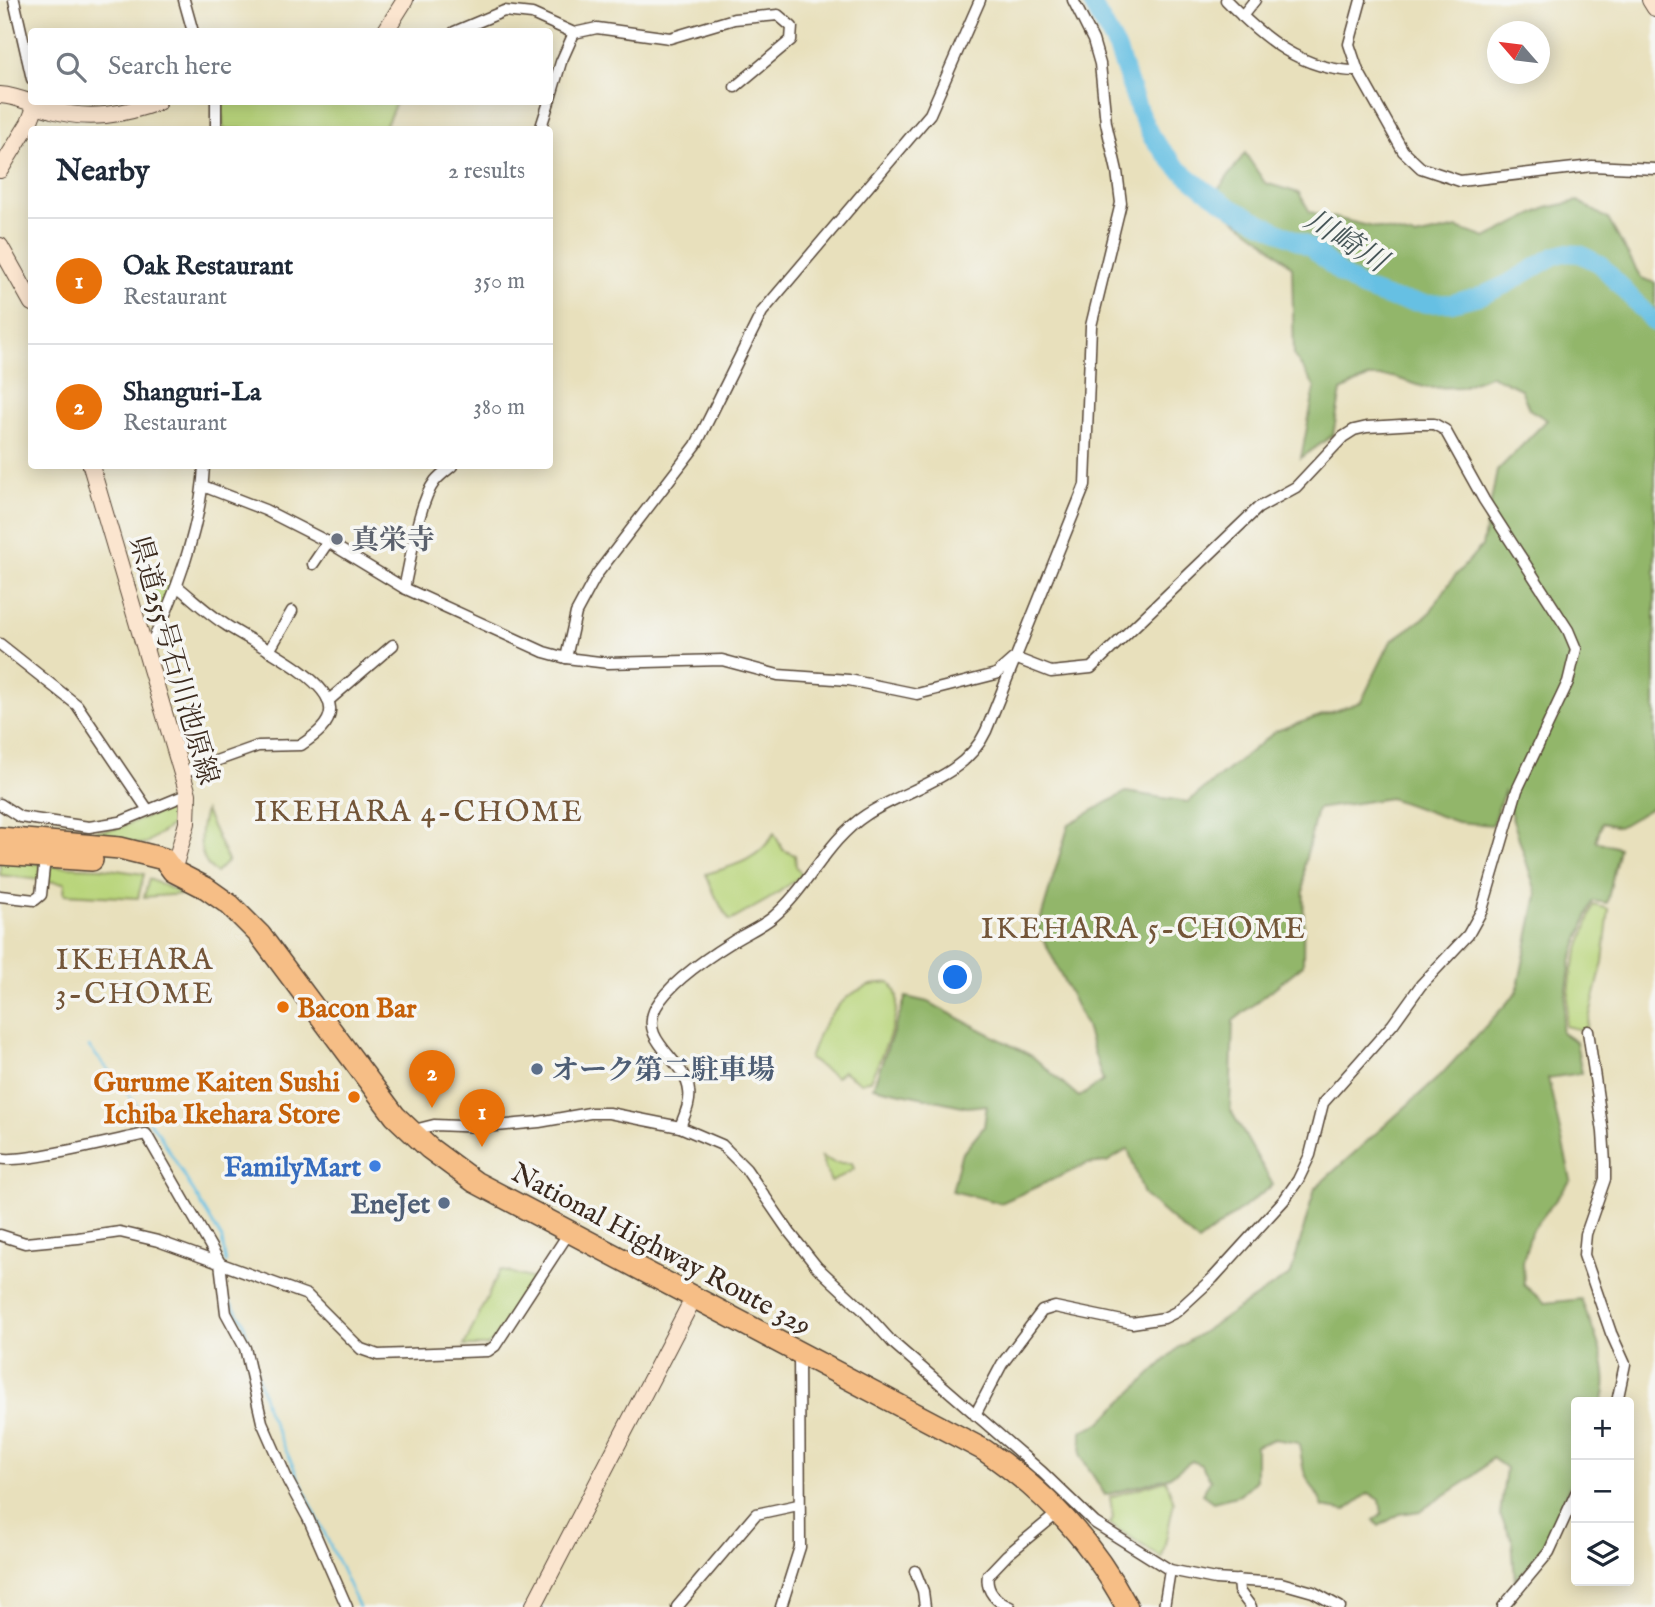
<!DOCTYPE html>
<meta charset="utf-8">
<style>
body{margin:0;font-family:"IM FELL English","Noto Serif JP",serif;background:#f2f2f3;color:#1f2937}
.controls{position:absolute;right:21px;bottom:21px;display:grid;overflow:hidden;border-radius:7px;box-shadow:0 4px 18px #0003}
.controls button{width:63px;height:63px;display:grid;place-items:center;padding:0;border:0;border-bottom:2px solid #e0e1e3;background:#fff;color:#1f2937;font:35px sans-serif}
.compass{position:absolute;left:1487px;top:21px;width:63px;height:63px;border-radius:50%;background:#fff;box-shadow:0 4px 18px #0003;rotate:298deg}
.you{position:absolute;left:956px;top:978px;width:24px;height:24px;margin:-18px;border:5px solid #fff;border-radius:50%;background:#1a73e8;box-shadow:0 0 0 10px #1a73e833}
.badge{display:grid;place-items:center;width:46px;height:46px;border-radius:50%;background:#b45309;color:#fff;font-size:23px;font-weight:700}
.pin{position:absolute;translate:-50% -58px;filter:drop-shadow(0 2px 4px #0008)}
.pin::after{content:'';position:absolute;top:37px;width:24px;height:21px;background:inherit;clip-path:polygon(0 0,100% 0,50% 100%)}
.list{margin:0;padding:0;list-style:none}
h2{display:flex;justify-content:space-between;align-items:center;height:91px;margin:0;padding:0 28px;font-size:30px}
h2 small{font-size:23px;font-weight:400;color:#747a83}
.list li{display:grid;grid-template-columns:46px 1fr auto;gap:21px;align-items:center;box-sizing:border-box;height:126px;padding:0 28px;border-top:2px solid #e0e1e3}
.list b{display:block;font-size:26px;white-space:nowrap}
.list p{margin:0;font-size:23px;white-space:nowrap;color:#747a83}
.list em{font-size:23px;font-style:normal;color:#747a83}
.icon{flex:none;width:38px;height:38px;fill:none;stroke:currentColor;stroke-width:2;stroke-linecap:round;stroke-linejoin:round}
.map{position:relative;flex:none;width:1655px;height:1607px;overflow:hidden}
.search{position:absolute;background:#fff;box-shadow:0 4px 18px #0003;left:28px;top:28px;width:525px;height:77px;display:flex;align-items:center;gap:18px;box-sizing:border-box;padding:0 24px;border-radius:7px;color:#747a83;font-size:26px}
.panel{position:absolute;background:#fff;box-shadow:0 4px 18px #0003;left:28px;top:126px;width:525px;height:343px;border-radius:7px}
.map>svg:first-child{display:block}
.green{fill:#b9d57b;stroke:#7a804c;stroke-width:2}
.forest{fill:#92b66b;stroke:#667044;stroke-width:2}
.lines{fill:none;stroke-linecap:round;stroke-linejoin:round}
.stream{stroke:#66c0e3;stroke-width:2.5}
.river{stroke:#66c0e3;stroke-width:18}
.street-casing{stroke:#554536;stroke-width:13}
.secondary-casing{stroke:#554536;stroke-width:18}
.highway-casing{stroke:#554536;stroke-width:24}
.street{stroke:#fff;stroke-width:10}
.secondary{stroke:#fbe5cf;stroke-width:16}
.highway{stroke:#f6be86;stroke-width:21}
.worship-dot{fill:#6b7280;stroke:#f6f6f2;stroke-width:2.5}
.food-dot{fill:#e8710a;stroke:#f6f6f2;stroke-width:2.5}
.service-dot{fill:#5c6f8a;stroke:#f6f6f2;stroke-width:2.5}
.shop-dot{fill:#3f7fe0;stroke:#f6f6f2;stroke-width:2.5}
.labels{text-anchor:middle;stroke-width:7;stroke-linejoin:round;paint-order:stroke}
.worship-label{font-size:28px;font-weight:bold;fill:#5b616d;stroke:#f6f6f2;text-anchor:start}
.street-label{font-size:28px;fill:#3b2a1e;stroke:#f6f6f2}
.food-label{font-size:28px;font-weight:bold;fill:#c56008;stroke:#f6f6f2;text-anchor:start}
.service-label{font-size:28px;font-weight:bold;fill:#4e5e75;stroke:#f6f6f2;text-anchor:start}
.shop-label{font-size:28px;font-weight:bold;fill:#366cbe;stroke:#f6f6f2;text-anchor:end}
.water-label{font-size:30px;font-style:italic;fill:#485759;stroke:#f6f6f2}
.neighbourhood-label{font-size:30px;letter-spacing:2px;fill:#735538;stroke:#f6f6f2}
</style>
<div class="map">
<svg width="1655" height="1607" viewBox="0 0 1655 1607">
<rect width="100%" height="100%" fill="#f6f6f2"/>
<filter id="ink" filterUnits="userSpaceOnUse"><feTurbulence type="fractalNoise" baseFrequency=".0143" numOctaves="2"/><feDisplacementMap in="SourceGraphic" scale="14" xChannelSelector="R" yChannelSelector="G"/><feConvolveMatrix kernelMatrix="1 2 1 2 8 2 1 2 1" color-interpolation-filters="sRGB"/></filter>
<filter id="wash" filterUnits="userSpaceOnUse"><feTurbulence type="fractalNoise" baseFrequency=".00686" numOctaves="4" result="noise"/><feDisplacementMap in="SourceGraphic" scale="28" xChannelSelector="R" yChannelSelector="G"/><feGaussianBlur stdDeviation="1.57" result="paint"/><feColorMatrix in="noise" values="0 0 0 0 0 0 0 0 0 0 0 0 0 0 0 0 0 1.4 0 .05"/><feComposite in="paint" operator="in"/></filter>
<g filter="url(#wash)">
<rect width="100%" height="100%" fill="#e8e0bc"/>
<g class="green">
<path d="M222,102H396L387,123L381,130L223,129Z"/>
<path d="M170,581L168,598L155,624L146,593Z"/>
<path d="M174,807L175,810L171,826L146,843L140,844L95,835L97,831L114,829Z"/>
<path d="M205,811L228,861L216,873C196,860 199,830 205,811Z"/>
<path d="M774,833L783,850L795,855L796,866L802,875L769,899L730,921C720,906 712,891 706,874C733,866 760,860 774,833Z"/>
<path d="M0,861L41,864L39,880L0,875Z"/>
<path d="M47,866L102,868L144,874L138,898L64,894L65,883L46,881Z"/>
<path d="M149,879L184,894L144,897Z"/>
<path d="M1594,905L1609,909L1603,962L1586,1031L1565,1026L1572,970Z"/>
<path d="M890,982C893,987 896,991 897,997C899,1019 880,1061 870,1080L861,1083L843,1071L836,1077L809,1059C822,1019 845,984 890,982Z"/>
<path d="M821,1157L835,1163H852L854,1169L831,1182Z"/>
<path d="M500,1270L534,1279L492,1342L487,1346H464Z"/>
<path d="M1166,1480L1174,1502L1162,1558L1110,1524L1113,1518L1110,1497Z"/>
</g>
<path class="forest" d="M1245,153L1265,183L1299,193L1310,212L1415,237L1457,228L1486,238L1546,208L1578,201L1608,219L1641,278L1655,283V806L1619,827L1602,823L1596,841L1619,848L1607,903L1593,901L1571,961L1561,1032L1576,1042L1582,1073L1548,1078L1571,1180L1531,1232L1523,1262L1524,1285L1545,1303L1581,1299C1592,1329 1614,1371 1602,1402H1576V1469L1546,1547L1515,1581L1512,1539L1500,1515L1506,1468L1492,1458L1473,1477L1420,1511L1400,1514L1379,1526L1374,1520L1382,1513L1380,1500L1369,1493L1345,1511L1323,1507C1319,1494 1308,1483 1304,1471C1301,1461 1302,1453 1298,1443L1274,1439L1256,1446V1480L1240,1495L1213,1502L1202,1494L1211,1480L1201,1465L1192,1461L1167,1478L1105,1495L1081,1456L1082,1431L1100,1423L1178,1348L1291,1274L1315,1188L1441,1075L1517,992L1537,895L1504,792L1492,825L1457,822L1390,798L1317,809L1304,866L1303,965L1233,1021L1230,1109L1273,1185L1198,1242L1144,1195L1128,1149L1107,1162L1087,1164L1001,1203L952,1191L961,1155L984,1127L987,1105L967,1107L873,1087L906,997L928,1002L1032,1056L1079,1097L1103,1081L1085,1024L1038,928L1069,824L1126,792L1188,802L1276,731L1361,702L1391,641L1428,615L1453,578L1482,546L1497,471L1547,420L1529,409L1521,389L1491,375L1461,387L1427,388L1393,377H1369L1341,391L1333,435L1301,458L1315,387L1294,356L1292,267L1263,240L1210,201Z"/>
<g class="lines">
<g class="stream">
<path d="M89,1047L121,1085L159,1134L222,1239L226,1263"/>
<path d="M229,1301L243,1320L267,1410L359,1607"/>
</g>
<path class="river" d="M1090,0L1117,48L1139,111L1152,138L1178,168L1205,190L1234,209L1312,248L1340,273L1362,288L1392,299L1428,304L1452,303L1483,295L1507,284L1554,256L1564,253L1580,254L1600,264L1655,323"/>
</g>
</g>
<g filter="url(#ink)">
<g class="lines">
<g class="street-casing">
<g id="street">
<path d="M14,0L32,79"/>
<path d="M184,0L193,32"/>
<path d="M1226,0C1263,38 1302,71 1358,71"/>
<path d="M1361,0L1349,44L1358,71L1403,151L1421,168L1460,181L1592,166L1655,169"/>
<path d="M1242,16L1255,0"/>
<path d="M454,32L504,11L532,14L574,33L597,28L670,38L734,19L778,15L792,27L791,40L735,87"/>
<path d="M550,99L561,62L574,33"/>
<path d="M216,130V102"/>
<path d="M540,130L549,102"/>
<path d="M203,486L265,510L328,542L404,588L544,652L566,658L608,663L722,660L778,675L849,680L917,694L996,674L1013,659"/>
<path d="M313,564L328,542"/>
<path d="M177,586C192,598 206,612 223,623C248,641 328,676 330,708C332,724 313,737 301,745L258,746L182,773"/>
<path d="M404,588C411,560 418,503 435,481C440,475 447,470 452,466"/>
<path d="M0,644L77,705L148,810"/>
<path d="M269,651L292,611"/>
<path d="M146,653C175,600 201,526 204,466"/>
<path d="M566,658L576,613L597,574L696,445L762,312L930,114L980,0"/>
<path d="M328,701L393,645"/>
<path d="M0,804L20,817L89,827L120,822L188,794"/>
<path d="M0,896L35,900L41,895L45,858"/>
<path d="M1588,1031L1603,1132L1605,1163V1179L1586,1234L1584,1255L1611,1333L1625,1364L1617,1402"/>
<path d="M680,1127C684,1116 691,1103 689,1091C686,1060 637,1041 656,1007C670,982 708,957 732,942C746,933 761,927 773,917C809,887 826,841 866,815C907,788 964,779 986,731L1085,485L1091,326L1121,203L1117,171L1106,123L1100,64L1093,40L1073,0"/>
<path d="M410,1131L434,1125L485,1127L539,1122L590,1113H609L680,1127L722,1145L746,1169L790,1233L817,1267L862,1309L892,1342L1042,1472L1095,1523L1170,1570L1215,1579L1281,1583L1313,1592L1340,1607"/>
<path d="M0,1158C18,1165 120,1139 146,1134L220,1263L226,1313L245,1348L262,1422L288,1481L308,1518L347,1607"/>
<path d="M0,1235L25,1243L78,1238L120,1232L158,1241L307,1295L361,1349L378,1355L488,1351L495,1346L570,1231"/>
<path d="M975,1415L1002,1364L1042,1311L1055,1307L1132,1323L1164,1318L1176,1312L1213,1278L1284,1200L1298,1180L1310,1155L1323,1103L1393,1024L1421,985L1468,935L1482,910L1517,790L1568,682L1576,649L1568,630L1484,500L1445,430L1434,424H1417L1367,427L1354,430L1343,437L1296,487L1258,508L1091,668L1051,672L1015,658"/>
<path d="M915,1571L923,1591L925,1607"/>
<path d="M1238,1580L1239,1591L1251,1607"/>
<path d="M677,1607L756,1514L798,1505"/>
<path d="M781,1607L800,1547L799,1351"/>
<path d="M1010,1607C997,1602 985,1591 988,1575L1007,1555L1059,1512"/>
<path d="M1164,1607L1170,1570"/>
<path d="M1503,1607L1549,1552L1576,1493"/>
</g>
</g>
<g class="secondary-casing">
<g id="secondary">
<path d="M1650,0L1655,8"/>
<path d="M385,32L405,0"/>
<path d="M0,95C19,96 34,105 52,110C88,121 123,115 158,102"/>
<path d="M0,170L29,123L36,105"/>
<path d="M0,246L32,303"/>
<path d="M91,466L188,794L187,823L173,871"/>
<path d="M533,1607L694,1297"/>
</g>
</g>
<g class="highway-casing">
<g id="highway">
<path d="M0,838L120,848L164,859L173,871L206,888L230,905L260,935L395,1116L429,1148L475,1182L984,1450C1044,1490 1093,1543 1127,1607"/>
<path d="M0,854L92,860"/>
</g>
</g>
<use href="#street" class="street"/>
<use href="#secondary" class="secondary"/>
<use href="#highway" class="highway"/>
</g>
</g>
<circle class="worship-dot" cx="337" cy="539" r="7"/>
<g class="food-dot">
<circle cx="283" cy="1007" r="7"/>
<circle cx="354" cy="1097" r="7"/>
</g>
<g class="service-dot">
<circle cx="537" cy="1069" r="7"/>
<circle cx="444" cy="1203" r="7"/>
</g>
<circle class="shop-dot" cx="375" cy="1166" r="7"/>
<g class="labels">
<g class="worship-label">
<text x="351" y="549">真栄寺</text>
</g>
<g class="street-label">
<text transform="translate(175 660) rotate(74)" y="10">県道255号石川池原線</text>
<text transform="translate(662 1248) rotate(28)" y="10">National Highway Route 329</text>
</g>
<g class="food-label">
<text x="297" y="1017">Bacon Bar</text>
<text x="340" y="1091" text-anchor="end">Gurume Kaiten Sushi<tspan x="340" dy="32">Ichiba Ikehara Store</tspan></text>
</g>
<g class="service-label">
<text x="551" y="1079">オーク第二駐車場</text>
<text x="430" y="1213" text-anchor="end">EneJet</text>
</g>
<g class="shop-label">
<text x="361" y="1176">FamilyMart</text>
</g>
<g class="water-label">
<text transform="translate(1346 240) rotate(32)" y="10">川崎川</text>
</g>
<g class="neighbourhood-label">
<text x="419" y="821">IKEHARA 4-CHOME</text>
<text x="1144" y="938">IKEHARA 5-CHOME</text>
<text x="135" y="969">IKEHARA<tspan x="135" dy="34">3-CHOME</tspan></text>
</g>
</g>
</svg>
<div class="controls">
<button>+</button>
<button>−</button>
<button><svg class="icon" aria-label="layers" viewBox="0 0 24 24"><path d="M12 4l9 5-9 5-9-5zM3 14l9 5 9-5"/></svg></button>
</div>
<svg class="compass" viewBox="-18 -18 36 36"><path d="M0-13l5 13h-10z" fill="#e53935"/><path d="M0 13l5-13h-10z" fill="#747a83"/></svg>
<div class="you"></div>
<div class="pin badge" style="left:482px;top:1147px;background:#e8710a">1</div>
<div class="pin badge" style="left:432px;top:1108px;background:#e8710a">2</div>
<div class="search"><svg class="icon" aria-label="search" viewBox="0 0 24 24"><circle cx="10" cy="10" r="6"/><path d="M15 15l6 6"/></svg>Search here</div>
<section class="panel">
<h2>Nearby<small>2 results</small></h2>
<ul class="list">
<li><span class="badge" style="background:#e8710a">1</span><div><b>Oak Restaurant</b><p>Restaurant</p></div><em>350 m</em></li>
<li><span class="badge" style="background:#e8710a">2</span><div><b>Shanguri-La</b><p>Restaurant</p></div><em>380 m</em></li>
</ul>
</section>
</div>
